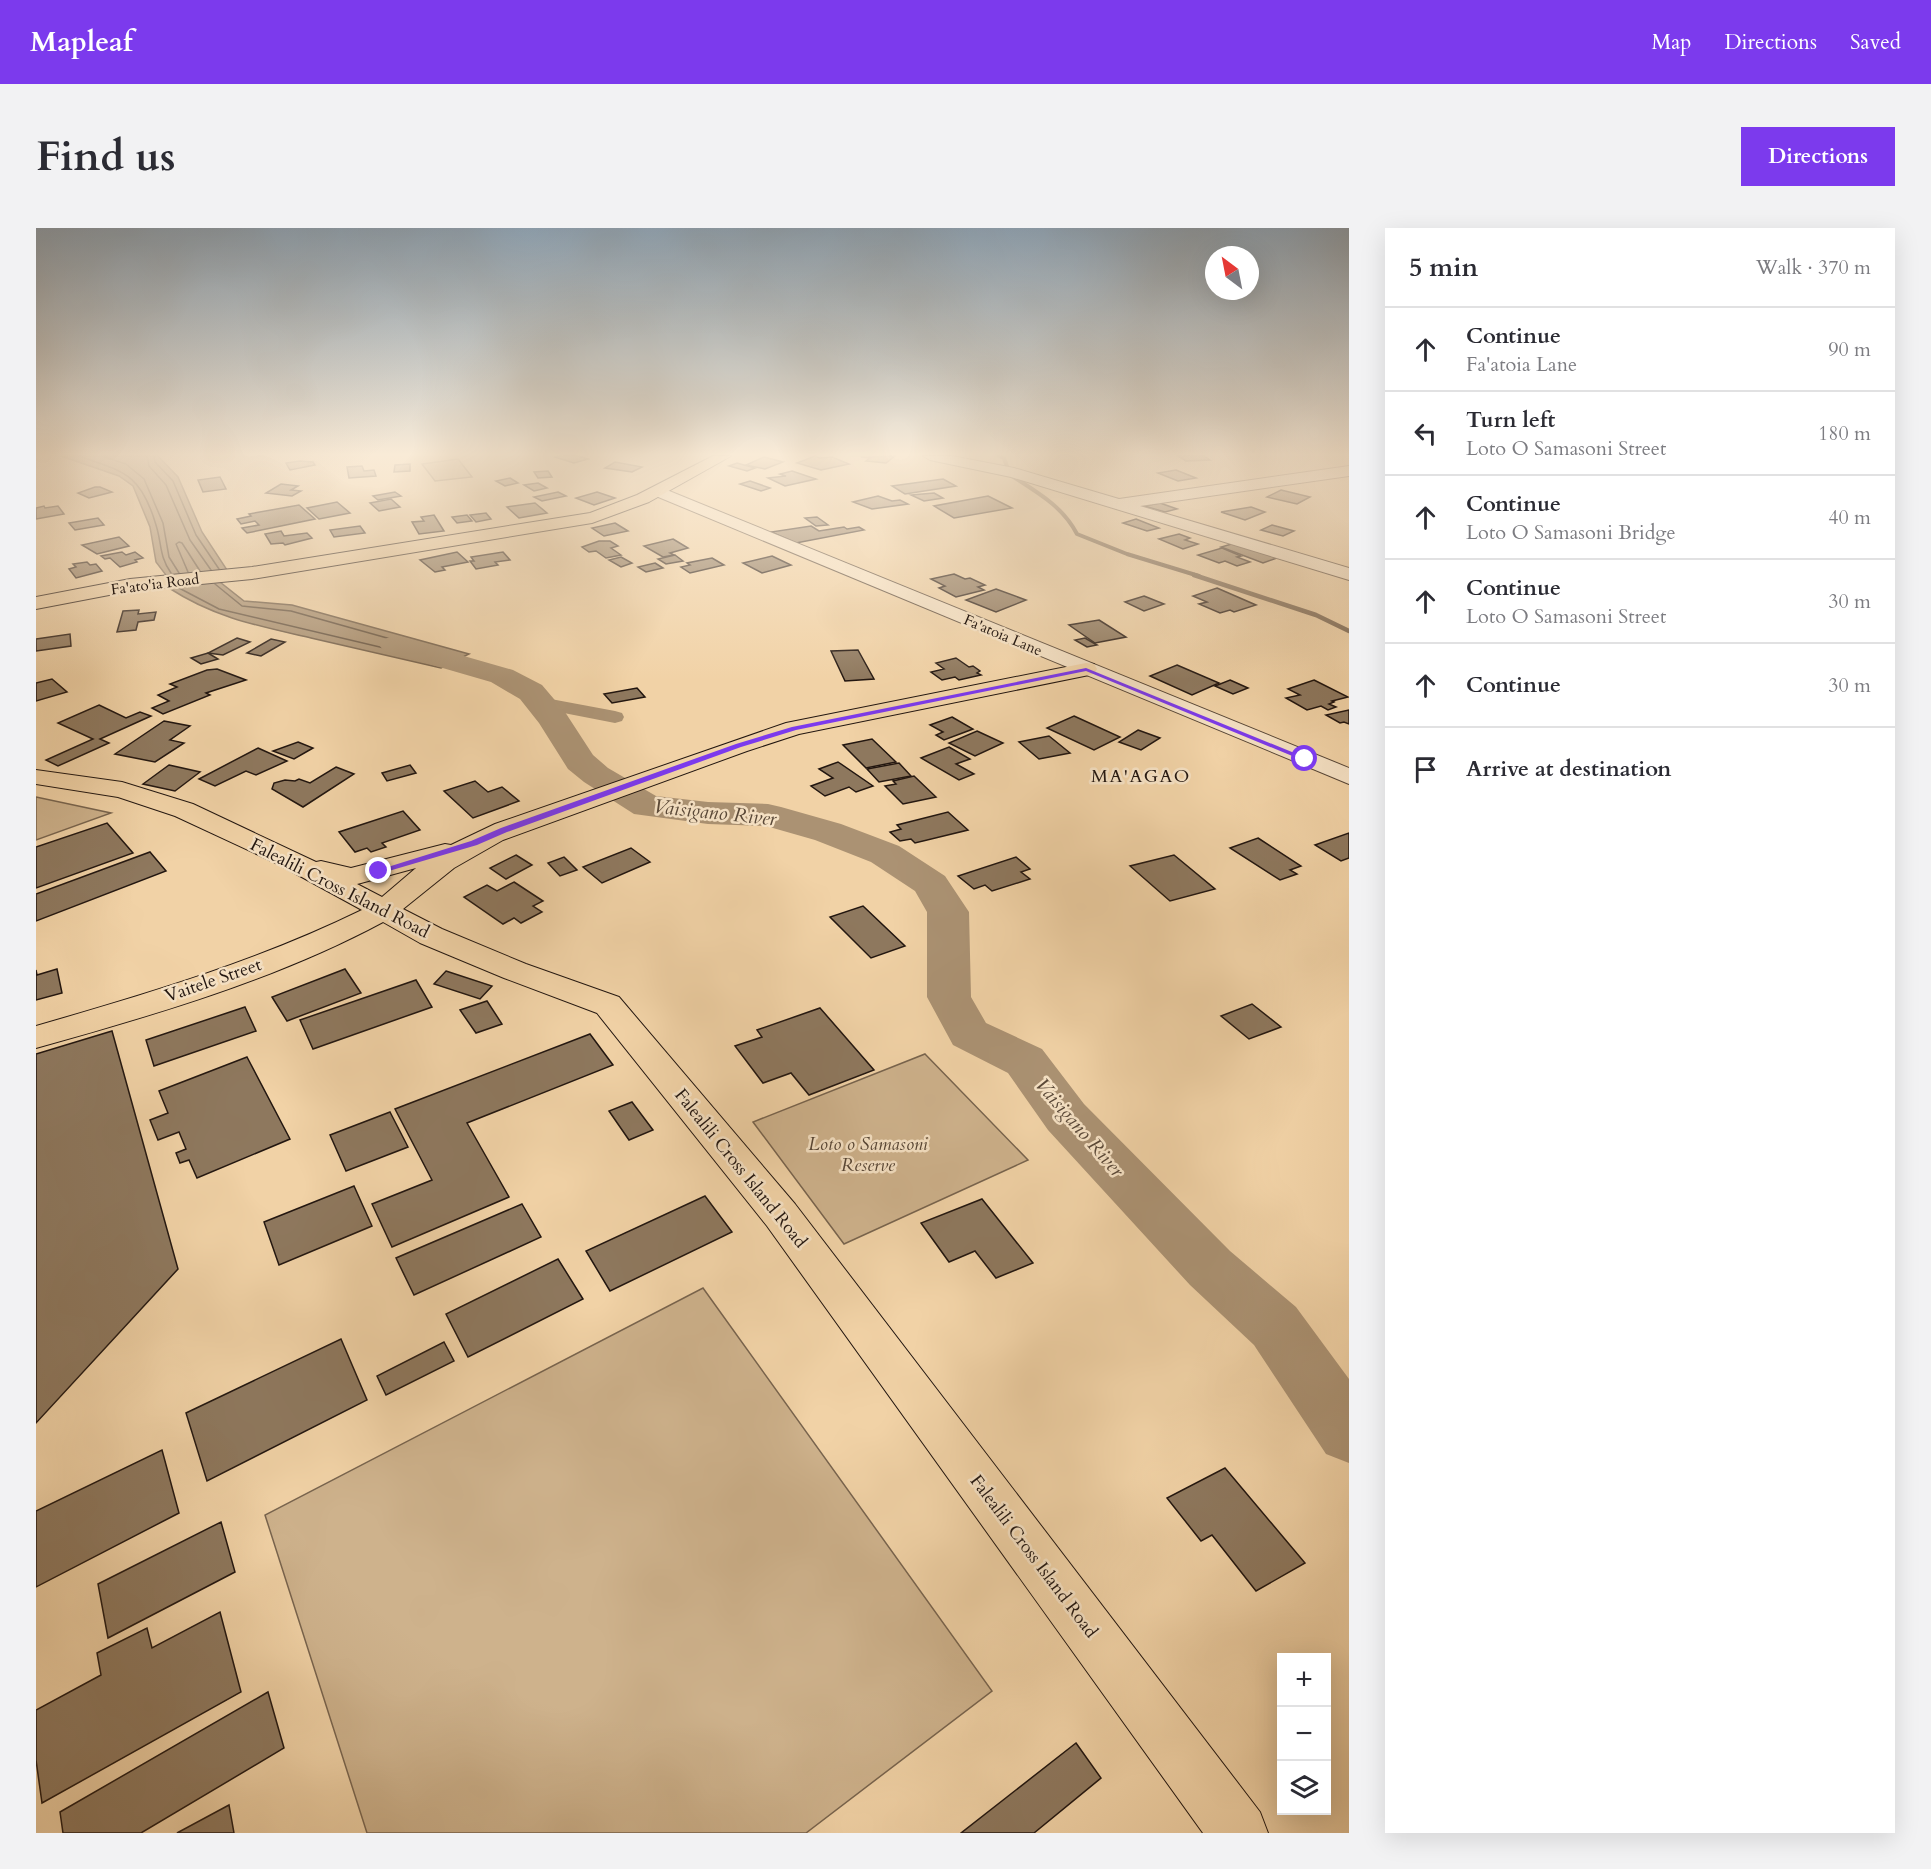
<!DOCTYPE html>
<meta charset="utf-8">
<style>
body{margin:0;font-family:Cardo,serif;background:#f2f2f3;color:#2b2b33}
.controls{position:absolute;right:18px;bottom:18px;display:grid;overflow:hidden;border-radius:0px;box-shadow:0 6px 24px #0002}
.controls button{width:54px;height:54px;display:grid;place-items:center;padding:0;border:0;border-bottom:2px solid #e1e1e2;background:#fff;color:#2b2b33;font:30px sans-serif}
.compass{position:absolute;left:1169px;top:18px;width:54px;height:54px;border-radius:50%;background:#fff;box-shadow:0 6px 24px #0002;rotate:328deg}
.stop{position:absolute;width:18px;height:18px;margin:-14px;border:4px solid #7c3aed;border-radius:50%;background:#fff}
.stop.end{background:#7c3aed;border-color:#fff;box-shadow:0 2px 6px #0008}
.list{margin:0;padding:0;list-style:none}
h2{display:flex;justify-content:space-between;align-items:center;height:78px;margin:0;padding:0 24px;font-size:26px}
h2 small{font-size:20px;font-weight:400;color:#7c7c81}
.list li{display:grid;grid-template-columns:39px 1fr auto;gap:18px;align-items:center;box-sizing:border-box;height:84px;padding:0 24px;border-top:2px solid #e1e1e2}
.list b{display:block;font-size:22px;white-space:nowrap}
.list p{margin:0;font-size:20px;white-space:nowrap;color:#7c7c81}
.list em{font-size:20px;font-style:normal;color:#7c7c81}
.icon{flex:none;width:33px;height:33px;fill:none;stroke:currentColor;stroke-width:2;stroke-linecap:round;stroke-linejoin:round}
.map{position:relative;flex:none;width:1313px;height:1605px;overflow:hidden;border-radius:0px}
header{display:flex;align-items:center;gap:36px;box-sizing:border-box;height:84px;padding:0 30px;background:#7c3aed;color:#fff}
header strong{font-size:28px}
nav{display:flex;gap:33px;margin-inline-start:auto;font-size:21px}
.intro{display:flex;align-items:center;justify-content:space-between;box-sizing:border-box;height:144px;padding:0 36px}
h1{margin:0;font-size:42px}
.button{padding:15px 27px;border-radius:0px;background:#7c3aed;color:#fff;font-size:21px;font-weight:700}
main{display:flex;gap:36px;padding:0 36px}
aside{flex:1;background:#fff;border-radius:0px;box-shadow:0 6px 24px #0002}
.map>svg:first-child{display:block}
.green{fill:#ceb28c;stroke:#78644e;stroke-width:1.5}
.water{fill:#ab9273;stroke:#74604b;stroke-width:1.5}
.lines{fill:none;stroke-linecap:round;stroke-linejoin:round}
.shore{stroke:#665442;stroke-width:1.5}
.stream-far1{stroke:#74604b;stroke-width:4}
.stream{stroke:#74604b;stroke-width:4.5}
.canal{fill:#ab9273;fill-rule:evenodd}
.river{fill:#ab9273;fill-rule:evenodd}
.building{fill:#8e785e;stroke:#221610;stroke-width:1.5}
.minor-casing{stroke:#564536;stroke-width:2}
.major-casing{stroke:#221610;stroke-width:2}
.minor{fill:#f6e2c5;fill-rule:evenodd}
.major{fill:#f1d2a6;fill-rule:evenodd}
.route{fill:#7c3aed}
.labels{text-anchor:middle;stroke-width:5;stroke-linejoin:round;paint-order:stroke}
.far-street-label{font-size:15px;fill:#221610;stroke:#f6e2c5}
.far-quarter-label{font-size:18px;letter-spacing:1.5px;fill:#221610;stroke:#f6e2c5}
.street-label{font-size:18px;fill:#221610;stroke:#f6e2c5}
.park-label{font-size:18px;font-style:italic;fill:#564535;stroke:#f6e2c5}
.water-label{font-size:20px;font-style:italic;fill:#594838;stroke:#f6e2c5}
</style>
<header>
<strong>Mapleaf</strong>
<nav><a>Map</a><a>Directions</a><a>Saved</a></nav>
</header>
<div class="intro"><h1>Find us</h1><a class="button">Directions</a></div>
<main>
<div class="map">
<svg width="1313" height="1605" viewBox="0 0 1313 1605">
<rect width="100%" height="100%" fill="#f1d2a6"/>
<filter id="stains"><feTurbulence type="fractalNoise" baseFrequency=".00333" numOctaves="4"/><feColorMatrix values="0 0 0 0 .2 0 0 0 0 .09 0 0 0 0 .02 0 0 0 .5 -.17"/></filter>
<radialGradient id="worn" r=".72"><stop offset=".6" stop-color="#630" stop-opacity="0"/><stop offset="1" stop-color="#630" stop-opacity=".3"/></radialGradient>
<g class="green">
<path d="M422,231L436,249L399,253L386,236Z"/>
<path d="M0,569L75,585L0,612Z"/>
<path d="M889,826L992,932L808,1016L717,894Z"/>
<path d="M667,1060L956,1463L770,1605H331L229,1287Z"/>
</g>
<path class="water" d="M25,228H122L142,249L166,304L191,342L184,354L208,373L256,377L433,426L405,440C362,430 319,420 275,410C223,398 179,390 133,360L130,347L120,334L114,299L97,258L83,248Z"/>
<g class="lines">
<g class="shore">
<path d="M43,228C89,244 105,246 120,297C126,316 123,328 135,345"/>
<path d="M66,228L90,236L108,251L127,295L133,329L143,345"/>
<path d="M111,228L113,238L130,257L154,312L175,342"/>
<path d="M118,228L119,234L137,253L160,307L183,341"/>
<path d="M152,344L140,316L143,314L146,315L164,343"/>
<path d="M143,360L183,381L403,433L410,430L408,426L255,383L206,378L179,356"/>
</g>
<g class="stream-far1">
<path d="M963,228L968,230L971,239"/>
<path d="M973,246C999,263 1026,277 1041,306L1091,326L1163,348"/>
</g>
<path class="stream" d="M1158,347L1280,387L1313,403"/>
<path class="canal" d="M504,469L579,483L586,485L588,489L586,493L579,495L497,479L495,475L497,471Z"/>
<path class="river" d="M358,408L477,442L506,457L529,484L557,527L572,540L620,568L672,574L732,576L745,579L805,596L863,618L909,648L933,684L935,769L950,795L1006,821L1048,876L1194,1023L1260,1079L1313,1151V1235L1290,1226L1218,1117L1154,1057L1012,902L972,845L917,817L891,769V684L879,663L835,634L779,612L730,598L672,596L598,586L548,554L532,541L503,495L484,471L455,454L348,423L343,417L348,411Z"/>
</g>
<g class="building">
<path d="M523,228H543L552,231L538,235L519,229Z"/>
<path d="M779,228L784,230L796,229L813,236L785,242L761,235Z"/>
<path d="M859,228L850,235L830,233L834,230L825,229Z"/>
<path d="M1142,228H1168L1174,232L1150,233Z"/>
<path d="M728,229L747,234L729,241L710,237Z"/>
<path d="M264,233L277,234L279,237L254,242L250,235Z"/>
<path d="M579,234L606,239L596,244L569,240Z"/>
<path d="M701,235L719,240L711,243L693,238Z"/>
<path d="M374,236V243L358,244L359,237Z"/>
<path d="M326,238L328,243L338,242L340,248L313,250L311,239Z"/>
<path d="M1140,242L1160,250L1142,253L1122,245Z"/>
<path d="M512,243L516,249L502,250L498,244Z"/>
<path d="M756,243L780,251L749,258L732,250L750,248L744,246Z"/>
<path d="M184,249L190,261L167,264L162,252Z"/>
<path d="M474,250L482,255L469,258L460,253Z"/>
<path d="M907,251L920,258L869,266L856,258Z"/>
<path d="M714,253L734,260L725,263L704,256Z"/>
<path d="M502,255L511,260L498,263L488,257Z"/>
<path d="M245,256L262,258L255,262L265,263L256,268L230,265Z"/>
<path d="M59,259H64L76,264L53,270L42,265Z"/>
<path d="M1245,262L1274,269L1261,276L1231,269Z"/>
<path d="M359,264L365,268L342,272L337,268Z"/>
<path d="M522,264L530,268L506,273L498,269Z"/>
<path d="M561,264L579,270L558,277L540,270Z"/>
<path d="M898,265L907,270L888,273L875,267Z"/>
<path d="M842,268L856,273L864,272L872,276L836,281L817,274Z"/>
<path d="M952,268L976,280L918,290L898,278Z"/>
<path d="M355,271L364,279L343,283L334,275Z"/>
<path d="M301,274L314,285L283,291L271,280Z"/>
<path d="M499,275L511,285L483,290L471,279Z"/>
<path d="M1124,275L1141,281L1129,284L1108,278Z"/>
<path d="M263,277L279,291L211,305L206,300L223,297L219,293L205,296L201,291L215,288L213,286Z"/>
<path d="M8,278L9,280L22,278L28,286L0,291V280Z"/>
<path d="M1215,279L1229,284L1209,292L1185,284Z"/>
<path d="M450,285L455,291L440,294L434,287Z"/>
<path d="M398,287L408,303L383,306L376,294L388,293L385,289Z"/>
<path d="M431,287L436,293L421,295L416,289Z"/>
<path d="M781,289L792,297L780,298L769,290Z"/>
<path d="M62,290L68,297L39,302L33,295Z"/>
<path d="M1100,291L1123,300L1111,303L1087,295Z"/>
<path d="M579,295L592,303L568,308L556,300Z"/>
<path d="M1236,297L1258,303L1247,308L1225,302Z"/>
<path d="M324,298L329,305L298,309L294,302Z"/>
<path d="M775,298L783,303L808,299L811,301L823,299L828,302L760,315L735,304Z"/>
<path d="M245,303L248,308L271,305L276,310L249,317L247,315L235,316L229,306Z"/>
<path d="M1143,306L1154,310L1149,312L1162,316L1147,321L1123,311Z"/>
<path d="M83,309L93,318L61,326L46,317Z"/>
<path d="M637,311L652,320L634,325L638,327L627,329L608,318Z"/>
<path d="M563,313H574L582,318L575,320L585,327L570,330L560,323L553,324L546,319Z"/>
<path d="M1199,315L1241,330L1227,335L1185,319Z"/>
<path d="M1186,320L1205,328L1201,329L1214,334L1201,338L1189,333L1183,335L1162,327Z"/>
<path d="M86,324L90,327L99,324L107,330L99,332L101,334L84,339L74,330L69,331L65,328Z"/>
<path d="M421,324L432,334L406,339L409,342L399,344L384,332Z"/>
<path d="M467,324L474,332L459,334L462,337L440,341L434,333H438L435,329Z"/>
<path d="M639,327L647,333L630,336L622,331Z"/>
<path d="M736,328L755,337L726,345L707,335Z"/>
<path d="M585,329L596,335L585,339L573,332Z"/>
<path d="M676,330L688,337L654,345L645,339L654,337L651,335Z"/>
<path d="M51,334L54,337L60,336L66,343L40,350L33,341L40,339L37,336Z"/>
<path d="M619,335L627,340L610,344L602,339Z"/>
<path d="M918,346L929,351L934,350L949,357L942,359L948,362L920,369L903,360L909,358L895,351Z"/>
<path d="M1181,360L1220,377L1198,384L1194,382L1184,385L1163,376L1171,374L1157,368Z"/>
<path d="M960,361L990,372L960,384L930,372Z"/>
<path d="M1108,368L1128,376L1108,383L1089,374Z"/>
<path d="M103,382L102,386L120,384L118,392L102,394L100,402L81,404L87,383Z"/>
<path d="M1063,392L1090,409L1059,415L1033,397Z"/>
<path d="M34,406L35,418L0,423V411Z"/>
<path d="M201,410L214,414L187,427L172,425Z"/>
<path d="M1049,410L1061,417L1051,419L1039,412Z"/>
<path d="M235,411L249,414L225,428L211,425Z"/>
<path d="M822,422L838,451L809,453L795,423Z"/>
<path d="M172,425L182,431L165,436L155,430Z"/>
<path d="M920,430L933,439L937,438L944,443L941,445L945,447L923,452L919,449L906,452L895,444L908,441L900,435Z"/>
<path d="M1141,437L1183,455L1156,467L1114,448Z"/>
<path d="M181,441L210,452L170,465L174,467L127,486L116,480L133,473L122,467L141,459L134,456L171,442Z"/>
<path d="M16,451L31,464L0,473V455Z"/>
<path d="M1194,452L1212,460L1197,466L1179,458Z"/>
<path d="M1278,452L1312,469L1296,473L1298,474L1293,476L1300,479L1292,482L1285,478L1271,482L1250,470L1264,467L1252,461Z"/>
<path d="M601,460L609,469L576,475L568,466Z"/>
<path d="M63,477L90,490L104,484L115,488L64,511L73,515L22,538L10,532L57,511L22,495Z"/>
<path d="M1313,482V496L1308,494L1304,495L1290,487Z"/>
<path d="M1038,488L1084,509L1058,522L1011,500Z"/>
<path d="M916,489L937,501L908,512L900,507L907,504L894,497Z"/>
<path d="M128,493L154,498L134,512L148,515L119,534L79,526Z"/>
<path d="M1102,502L1124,510L1105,522L1083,514Z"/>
<path d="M941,503L967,515L939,528L913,515Z"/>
<path d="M1013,508L1034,525L1003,531L983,514Z"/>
<path d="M836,511L860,534L830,540L807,517Z"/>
<path d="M262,514L277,520L258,531L237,523Z"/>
<path d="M913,519L934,531L920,536L938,546L923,552L885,530Z"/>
<path d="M222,520L251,533L220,547L210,543L179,558L163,551Z"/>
<path d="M802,534L837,558L820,564L813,559L789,568L775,558L797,550L783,541Z"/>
<path d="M863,535L875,548L843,554L831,541Z"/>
<path d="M133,537L164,544L139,563L107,556Z"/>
<path d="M374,537L380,545L351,553L346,545Z"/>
<path d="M300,539L318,546L267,579L236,561L238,555L249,552L259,553L263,551L274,555Z"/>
<path d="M878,548L900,569L867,576L849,558L860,556L857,553Z"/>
<path d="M439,553L452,564L466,559L483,573L437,590L408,563Z"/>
<path d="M367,583L384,602L346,615L350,619L335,624L331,620L319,624L303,604Z"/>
<path d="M912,584L932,602L879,615L875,611L864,613L854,604L865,601L861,597Z"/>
<path d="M71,595L97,625L0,660V619Z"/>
<path d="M1313,605V630L1305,633L1279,617Z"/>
<path d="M1222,610L1265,638L1254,642L1261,646L1244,652L1194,620Z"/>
<path d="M595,620L614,634L566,655L547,639Z"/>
<path d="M114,624L130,643L0,693V666Z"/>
<path d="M480,627L496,637L470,651L454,640Z"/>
<path d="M1138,627L1179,661L1134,673L1094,638Z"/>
<path d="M528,629L541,642L524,648L512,635Z"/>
<path d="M980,629L994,641L985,644L994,651L956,663L949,657L938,661L922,648Z"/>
<path d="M478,654L507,673L497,678L506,684L485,695L478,690L467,696L428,669L451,657L461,663Z"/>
<path d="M827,678L869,718L835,730L794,689Z"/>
<path d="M21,741L26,765L0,772V742L1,747Z"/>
<path d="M309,741L325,765L251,793L236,769Z"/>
<path d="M410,743L456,758L444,771L398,756Z"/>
<path d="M380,752L396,779L277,821L264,792Z"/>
<path d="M451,773L466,796L440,805L424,782Z"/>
<path d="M1216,776L1245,799L1213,811L1185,788Z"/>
<path d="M209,779L220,803L118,838L110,812Z"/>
<path d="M784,780L838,842L773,867L755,845L727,855L699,818L726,809L721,802Z"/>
<path d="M76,803L142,1041L0,1195V826Z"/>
<path d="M554,806L577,837L431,895L473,969L356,1019L336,976L396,952L359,881Z"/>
<path d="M211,829L254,911L161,950L153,932L144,935L140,925L150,921L143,904L122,912L114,892L132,885L123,863Z"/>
<path d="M596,874L617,902L593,912L573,883Z"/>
<path d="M354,884L372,919L310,943L294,907Z"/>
<path d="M318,958L336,998L243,1037L228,994Z"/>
<path d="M669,968L696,1004L574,1063L550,1023Z"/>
<path d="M946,971L997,1035L960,1050L939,1023L913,1034L885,995Z"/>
<path d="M486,976L505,1009L378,1067L360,1030Z"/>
<path d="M522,1031L547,1071L432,1129L410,1086Z"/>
<path d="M305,1111L331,1172L171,1253L150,1185Z"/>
<path d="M408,1114L418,1133L350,1167L341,1148Z"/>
<path d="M126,1222L143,1285L0,1359V1283Z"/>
<path d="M1189,1240L1269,1335L1220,1363L1176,1307L1165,1313L1131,1270Z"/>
<path d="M185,1294L199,1344L72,1410L62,1356Z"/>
<path d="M184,1384L205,1464L6,1575L0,1532V1482L65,1447L61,1425L111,1400L116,1420Z"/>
<path d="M232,1464L248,1520L105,1605H27L24,1584Z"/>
<path d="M1040,1515L1065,1550L998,1605H925Z"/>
<path d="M193,1577L198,1605H141Z"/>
</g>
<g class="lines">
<g class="minor-casing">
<g id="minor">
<path d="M887,228H916L978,240L1083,271L1313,238V248L1104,278L1313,340V352L975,249L894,232Z"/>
<path d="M621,258L1313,540V556L615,266L613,263Z"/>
</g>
</g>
<g class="major-casing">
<g id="major">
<path d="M677,228H695L613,274L556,295L216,351L94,363L0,381V369L94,351L216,339L554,285L601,267Z"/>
<path d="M1050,435L1058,436L1061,441L1058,446L763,506L711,523L467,612L418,640L367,681L406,701L490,736L583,769L759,976L1224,1584L1232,1605H1167L731,998L561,785L468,750L384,715L347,694C239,752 118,787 0,820V798C111,766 222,733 326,682L242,636L139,588L82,569L0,556V542L86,554L157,576L280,634L285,633L315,640L409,616L415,617L459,596L750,495ZM380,640L346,669L321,656L325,655Z"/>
</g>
</g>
<use href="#minor" class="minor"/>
<use href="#major" class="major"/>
</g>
<linearGradient id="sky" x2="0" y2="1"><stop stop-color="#8fa6b9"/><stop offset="0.5" stop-color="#f9ebd7"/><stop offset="1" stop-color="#f9ebd7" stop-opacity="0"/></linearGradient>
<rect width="1313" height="453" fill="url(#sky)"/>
<path class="route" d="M1050,440L1273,531L1266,532L1050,443L760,502L705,519L471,604L441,617L346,645L339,643L435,613L465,600L700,516L756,499Z"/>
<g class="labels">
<g class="far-street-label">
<text transform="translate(119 356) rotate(-7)" y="5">Fa'ato'ia Road</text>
<text transform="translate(967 407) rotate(23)" y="5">Fa'atoia Lane</text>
</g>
<g class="far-quarter-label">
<text x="1105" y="554">MA'AGAO</text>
</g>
<g class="street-label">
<text transform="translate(304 660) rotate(27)" y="6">Falealili Cross Island Road</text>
<text transform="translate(177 752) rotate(-19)" y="6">Vaitele Street</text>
<text transform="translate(705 940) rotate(51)" y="6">Falealili Cross Island Road</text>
<text transform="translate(998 1328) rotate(53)" y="6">Falealili Cross Island Road</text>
</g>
<g class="park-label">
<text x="832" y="922">Loto o Samasoni<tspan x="832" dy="21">Reserve</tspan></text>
</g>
<g class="water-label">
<text transform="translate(679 584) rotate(6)" y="7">Vaisigano River</text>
<text transform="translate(1044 899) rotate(49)" y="7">Vaisigano River</text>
</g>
</g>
<rect width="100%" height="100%" filter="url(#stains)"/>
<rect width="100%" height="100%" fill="url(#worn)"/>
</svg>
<div class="controls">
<button>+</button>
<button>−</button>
<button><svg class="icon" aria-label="layers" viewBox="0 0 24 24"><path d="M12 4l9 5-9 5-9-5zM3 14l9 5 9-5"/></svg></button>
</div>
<svg class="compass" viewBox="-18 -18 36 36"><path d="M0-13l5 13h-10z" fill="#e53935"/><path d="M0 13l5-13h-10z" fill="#7c7c81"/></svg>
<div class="stop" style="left:1269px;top:531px"></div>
<div class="stop end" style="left:343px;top:643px"></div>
</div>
<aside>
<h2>5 min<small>Walk · 370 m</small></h2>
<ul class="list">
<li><svg class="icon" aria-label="ahead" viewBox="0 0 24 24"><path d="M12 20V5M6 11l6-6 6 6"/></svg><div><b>Continue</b><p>Fa'atoia Lane</p></div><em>90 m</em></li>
<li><svg class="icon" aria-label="left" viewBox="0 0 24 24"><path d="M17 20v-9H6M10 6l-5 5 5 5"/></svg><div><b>Turn left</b><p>Loto O Samasoni Street</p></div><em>180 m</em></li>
<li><svg class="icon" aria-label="ahead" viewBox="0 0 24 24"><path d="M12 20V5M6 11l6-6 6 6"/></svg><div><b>Continue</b><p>Loto O Samasoni Bridge</p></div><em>40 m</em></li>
<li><svg class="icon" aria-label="ahead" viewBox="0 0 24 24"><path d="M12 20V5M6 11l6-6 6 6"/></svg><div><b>Continue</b><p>Loto O Samasoni Street</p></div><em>30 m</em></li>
<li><svg class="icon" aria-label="ahead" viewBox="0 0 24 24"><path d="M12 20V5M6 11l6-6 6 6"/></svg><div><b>Continue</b></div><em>30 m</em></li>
<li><svg class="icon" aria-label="arrive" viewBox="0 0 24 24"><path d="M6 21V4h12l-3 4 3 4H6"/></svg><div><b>Arrive at destination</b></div></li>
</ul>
</aside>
</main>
